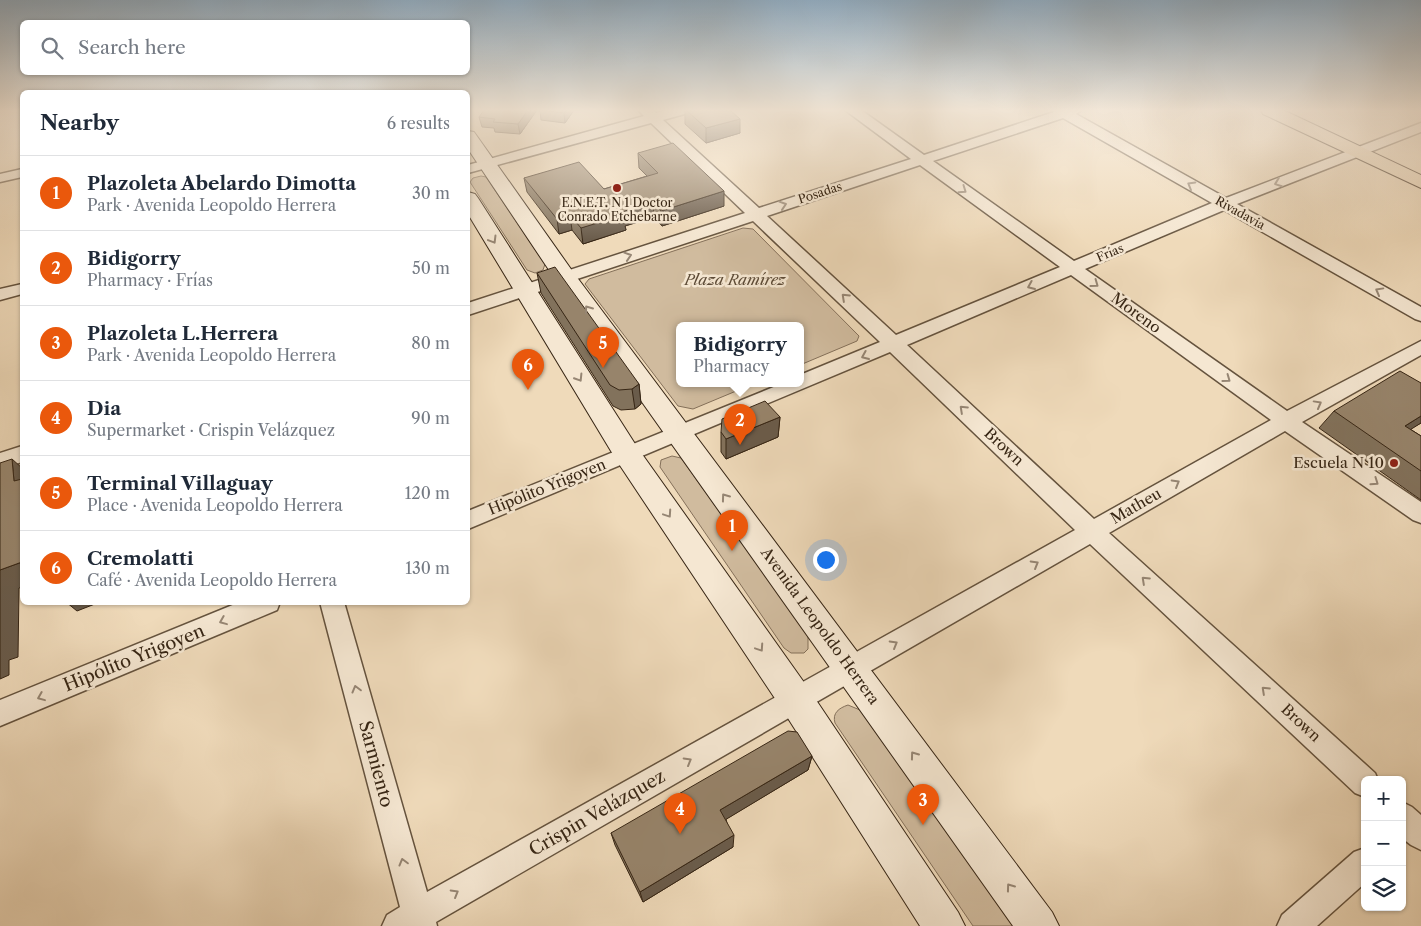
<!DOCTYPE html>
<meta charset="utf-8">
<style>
body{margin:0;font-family:"Libre Caslon Text",serif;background:#f6f6f7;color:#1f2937}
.controls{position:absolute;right:15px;bottom:15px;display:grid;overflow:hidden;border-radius:8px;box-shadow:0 1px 4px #0004}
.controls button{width:45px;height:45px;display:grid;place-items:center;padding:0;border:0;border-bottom:1px solid #e0e1e3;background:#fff;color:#1f2937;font:25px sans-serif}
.you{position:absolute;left:825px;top:559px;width:18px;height:18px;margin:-12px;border:4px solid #fff;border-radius:50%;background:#1a73e8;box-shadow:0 0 0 8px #1a73e833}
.badge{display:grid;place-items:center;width:32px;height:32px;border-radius:50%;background:#ea580c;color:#fff;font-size:16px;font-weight:700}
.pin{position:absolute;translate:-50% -41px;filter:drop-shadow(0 1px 2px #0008)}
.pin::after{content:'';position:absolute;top:26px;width:18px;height:15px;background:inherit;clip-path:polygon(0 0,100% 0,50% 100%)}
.popup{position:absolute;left:676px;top:322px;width:128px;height:65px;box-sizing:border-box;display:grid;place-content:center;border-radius:8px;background:#fff;filter:drop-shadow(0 1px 4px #0005);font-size:16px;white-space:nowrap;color:#747a83}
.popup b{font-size:19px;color:#1f2937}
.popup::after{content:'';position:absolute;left:50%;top:100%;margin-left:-10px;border:10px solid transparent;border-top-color:#fff}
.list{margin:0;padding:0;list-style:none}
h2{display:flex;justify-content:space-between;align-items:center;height:65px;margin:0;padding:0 20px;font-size:21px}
h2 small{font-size:16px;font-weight:400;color:#747a83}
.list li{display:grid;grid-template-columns:32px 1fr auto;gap:15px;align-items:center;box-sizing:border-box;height:75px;padding:0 20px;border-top:1px solid #e0e1e3}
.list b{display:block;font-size:19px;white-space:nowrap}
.list p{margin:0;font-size:16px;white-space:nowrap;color:#747a83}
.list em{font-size:16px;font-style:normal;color:#747a83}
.icon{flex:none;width:28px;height:28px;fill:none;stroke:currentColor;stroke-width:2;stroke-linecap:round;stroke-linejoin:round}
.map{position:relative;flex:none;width:1421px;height:926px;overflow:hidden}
.search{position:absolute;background:#fff;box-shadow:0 1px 4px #0004;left:20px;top:20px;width:450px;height:55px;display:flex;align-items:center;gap:12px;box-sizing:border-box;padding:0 18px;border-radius:8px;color:#747a83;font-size:19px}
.panel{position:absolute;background:#fff;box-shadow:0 1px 4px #0004;left:20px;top:90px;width:450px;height:515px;border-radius:8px}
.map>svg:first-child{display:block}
.green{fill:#d0bb9e;stroke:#84705a}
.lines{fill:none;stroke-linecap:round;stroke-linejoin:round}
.street-casing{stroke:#65533e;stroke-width:3}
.secondary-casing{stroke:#372615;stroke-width:2}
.primary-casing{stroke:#372615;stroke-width:2}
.street{fill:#f5e7d2;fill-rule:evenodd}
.secondary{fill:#f5e7d2;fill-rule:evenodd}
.primary{fill:#efdaba;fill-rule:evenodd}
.wall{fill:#82725c;stroke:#372615}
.shaded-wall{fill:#6a5c4b;stroke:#372615}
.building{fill:#97846b;stroke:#372615}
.oneway{stroke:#968674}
.poi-dot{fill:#8f2418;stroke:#f5e7d2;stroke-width:2}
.labels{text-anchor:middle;stroke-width:5;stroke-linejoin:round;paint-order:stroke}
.far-street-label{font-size:12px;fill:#372615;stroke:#f5e7d2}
.far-poi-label{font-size:12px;fill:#372615;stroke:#f5e7d2}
.park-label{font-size:15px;font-style:italic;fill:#5d4b37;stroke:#f5e7d2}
.street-label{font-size:15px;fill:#372615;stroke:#f5e7d2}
.poi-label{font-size:15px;fill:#372615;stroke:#f5e7d2;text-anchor:end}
.near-street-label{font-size:18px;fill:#372615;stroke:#f5e7d2}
</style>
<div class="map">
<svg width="1421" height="926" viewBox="0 0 1421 926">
<rect width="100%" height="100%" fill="#efdaba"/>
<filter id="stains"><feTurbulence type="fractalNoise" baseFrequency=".004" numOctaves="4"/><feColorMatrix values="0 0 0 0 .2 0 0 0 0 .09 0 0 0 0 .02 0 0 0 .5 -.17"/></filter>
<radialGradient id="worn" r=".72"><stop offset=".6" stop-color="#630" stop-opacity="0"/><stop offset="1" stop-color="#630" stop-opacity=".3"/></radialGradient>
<g class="green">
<path d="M481,176L486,177L545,264L543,270L535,273L527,270L470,182L473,178Z"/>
<path d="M743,228L753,229L859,336L857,341L800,365V326H680V384H753L693,409L678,406L585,284L589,279Z"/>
<path d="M672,456L681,458L808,635V649L804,653H791L784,648L660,467L661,460Z"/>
<path d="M848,705L860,710L1015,926H973L835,723C832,713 839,708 848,705Z"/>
</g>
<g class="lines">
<g class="street-casing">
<g id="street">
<path d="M638,110H653L656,113L667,110H690L688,113L663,120L759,208L911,159L845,110H861L924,155L1054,112L1052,110H1081L1076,114L1226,198L1421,123V132L1237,204L1421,307V321L1415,319L1224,210L1085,269L1287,411L1421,341V355L1302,422L1421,502V523L1413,520L1285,431L1109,533L1375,773L1378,780H1365V797L1355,793L1090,544L436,922L437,926H382L387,915L400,907L320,602H344L427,892L1075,530L890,352L468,529V511L781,384H800V375L880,342L753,221L468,315V303L745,213L651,123L468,173V165L644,116ZM1063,118L1212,203L1074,261L933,161ZM920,165L1060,267L896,335L767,216ZM1071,275L1271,420L1094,519L907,345Z"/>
<path d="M22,169V177L0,182V174Z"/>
<path d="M22,284V294L0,300V289Z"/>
<path d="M22,446V462L0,469V453Z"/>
<path d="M240,602H280L277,610L0,726V700Z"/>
<path d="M1402,802L1412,807L1421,815V850L1411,845L1402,838Z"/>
<path d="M1365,848V883L1317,926H1277L1282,915L1354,852Z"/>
</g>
</g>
<g class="secondary-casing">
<g id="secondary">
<path d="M468,131L474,132L573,272L1052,912L1059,926H1013L557,282L468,149Z"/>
<path d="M468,192L475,194L478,198L637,447L808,688L958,912L965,926H920L784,712L617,461L468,214Z"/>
</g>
</g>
<g class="primary-casing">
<path id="primary" d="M1261,110H1283L1421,175V188L1263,114Z"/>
</g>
<use href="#street" class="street"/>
<use href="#secondary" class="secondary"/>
<use href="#primary" class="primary"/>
</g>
<g class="wall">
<path d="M537,110L520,134L495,132L494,128L482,127L479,117Z"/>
<path d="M540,110H574L565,123L541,120Z"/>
<path d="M685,110H730L740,133L706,143L685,124Z"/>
<path d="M638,153L724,206L662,226L654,217L625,226L626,230L583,244L572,230L559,234L527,192L524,178L604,189L647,176L639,168Z"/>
<path d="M537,273L639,384L641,404L635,409L621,410L613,406L541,293Z"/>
<path d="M1334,411L1421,423L1410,429L1421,436V500L1319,428Z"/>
<path d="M780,417L778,437L726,459L721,452V432Z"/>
<path d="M812,756L808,770L726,819L733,847L643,902L615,845L611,833Z"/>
</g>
<g class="shaded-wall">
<path d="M528,110H537L520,134L518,124Z"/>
<path d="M566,110H574L565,123L564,113Z"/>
<path d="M740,119V133L706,143V128Z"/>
<path d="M724,191V206L662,226L661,211Z"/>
<path d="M653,202L654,217L625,226L626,230L583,244L581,228L622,212Z"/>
<path d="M570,215L572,230L559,234L557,219Z"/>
<path d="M639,384L641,404L635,409L632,389Z"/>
<path d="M1421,416V423L1389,443L1405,426Z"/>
<path d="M780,417L778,437L726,459V439Z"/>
<path d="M12,459L22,468V489L14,481Z"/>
<path d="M22,562V587L19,588L18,657L9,660V675L0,679V570Z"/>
<path d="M66,602H100L77,611Z"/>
<path d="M812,756L808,770L720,823V810Z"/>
<path d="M734,835L733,847L643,902L640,892Z"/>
</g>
<g class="building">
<path d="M484,110H528L518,124L493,122L495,119L479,117Z"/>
<path d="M540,110H566L564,113Z"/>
<path d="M686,110H730L740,119L706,128Z"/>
<path d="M673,143L724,191L661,211L653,202L622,212L624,215L581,228L570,215L557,219L524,178L579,162L604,189L658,173L638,153Z"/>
<path d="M555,267L639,384L632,389L619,390L610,385L537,273Z"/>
<path d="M1400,371L1421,383V416L1405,426L1421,436V471L1334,411Z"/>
<path d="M765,401L780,417L726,439L721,432L722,419Z"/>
<path d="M12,459L14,481L22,479V562L0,570V463Z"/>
<path d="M788,731L797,732L812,756L720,810L734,835L640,892L611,833Z"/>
</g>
<defs><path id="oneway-chevron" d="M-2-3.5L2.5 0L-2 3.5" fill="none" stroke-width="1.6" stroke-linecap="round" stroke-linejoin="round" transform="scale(1.25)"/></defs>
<g class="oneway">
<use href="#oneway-chevron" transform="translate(1278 183) rotate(159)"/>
<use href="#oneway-chevron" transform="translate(1191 185) rotate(-150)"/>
<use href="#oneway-chevron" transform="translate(963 190) rotate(35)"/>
<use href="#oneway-chevron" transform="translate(783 205) rotate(-18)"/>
<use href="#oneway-chevron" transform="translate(493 240) rotate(59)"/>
<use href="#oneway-chevron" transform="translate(628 256) rotate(-18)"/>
<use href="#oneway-chevron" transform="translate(1095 284) rotate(36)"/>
<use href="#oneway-chevron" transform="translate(1031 286) rotate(157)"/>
<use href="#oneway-chevron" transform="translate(1379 291) rotate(-151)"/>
<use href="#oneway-chevron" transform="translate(845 297) rotate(-137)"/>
<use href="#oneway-chevron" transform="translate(588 309) rotate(-126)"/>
<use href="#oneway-chevron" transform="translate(865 356) rotate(157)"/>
<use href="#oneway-chevron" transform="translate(579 378) rotate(58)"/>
<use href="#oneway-chevron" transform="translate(1227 379) rotate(36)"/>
<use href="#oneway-chevron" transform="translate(1318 404) rotate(-29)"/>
<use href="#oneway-chevron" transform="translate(963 409) rotate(-137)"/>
<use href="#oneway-chevron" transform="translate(1375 482) rotate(35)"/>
<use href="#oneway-chevron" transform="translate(1176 483) rotate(-30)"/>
<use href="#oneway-chevron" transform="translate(725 497) rotate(-126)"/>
<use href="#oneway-chevron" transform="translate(668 514) rotate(56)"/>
<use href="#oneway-chevron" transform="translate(1035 564) rotate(-30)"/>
<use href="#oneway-chevron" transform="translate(1145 580) rotate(-137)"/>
<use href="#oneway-chevron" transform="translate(223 621) rotate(158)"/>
<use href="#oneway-chevron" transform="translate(894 644) rotate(-30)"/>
<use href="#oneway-chevron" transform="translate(760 648) rotate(56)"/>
<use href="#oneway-chevron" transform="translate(356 689) rotate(-105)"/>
<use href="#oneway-chevron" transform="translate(1265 690) rotate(-137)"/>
<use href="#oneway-chevron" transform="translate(41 697) rotate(158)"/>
<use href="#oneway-chevron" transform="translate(914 755) rotate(-126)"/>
<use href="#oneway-chevron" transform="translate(688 761) rotate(-30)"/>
<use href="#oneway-chevron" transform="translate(403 862) rotate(-105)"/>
<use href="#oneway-chevron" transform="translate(1010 887) rotate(-126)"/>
<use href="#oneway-chevron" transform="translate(455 893) rotate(-30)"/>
</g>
<linearGradient id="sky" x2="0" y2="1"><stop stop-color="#91abbf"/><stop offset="0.46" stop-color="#f8eee0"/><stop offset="1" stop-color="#f8eee0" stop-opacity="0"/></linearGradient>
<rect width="1421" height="240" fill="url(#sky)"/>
<g class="poi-dot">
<circle cx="617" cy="188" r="5"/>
<circle cx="1394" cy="463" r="5"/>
</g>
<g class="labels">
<g class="far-street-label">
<text transform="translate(820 193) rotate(-18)" y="4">Posadas</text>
<text transform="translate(1240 213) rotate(29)" y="4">Rivadavia</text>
<text transform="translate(1110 253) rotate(-23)" y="4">Frías</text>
</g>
<g class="far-poi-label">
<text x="617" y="207">E.N.E.T. N 1 Doctor<tspan x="617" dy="14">Conrado Etchebarne</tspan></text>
</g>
<g class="park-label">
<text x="735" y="285">Plaza Ramírez</text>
</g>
<g class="street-label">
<text transform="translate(1136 313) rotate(36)" y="5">Moreno</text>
<text transform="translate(1004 447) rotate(43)" y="5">Brown</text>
<text transform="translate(547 487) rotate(-22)" y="5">Hipólito Yrigoyen</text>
<text transform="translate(1136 506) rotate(-30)" y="5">Matheu</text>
<text transform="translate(820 626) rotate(54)" y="5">Avenida Leopoldo Herrera</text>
<text transform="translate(1301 723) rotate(43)" y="5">Brown</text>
</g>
<g class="poi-label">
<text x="1384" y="468">Escuela N 10</text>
</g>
<g class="near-street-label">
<text transform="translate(134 658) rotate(-22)" y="6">Hipólito Yrigoyen</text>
<text transform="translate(376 764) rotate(75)" y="6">Sarmiento</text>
<text transform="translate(597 813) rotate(-30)" y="6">Crispin Velázquez</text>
</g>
</g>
<rect width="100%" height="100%" filter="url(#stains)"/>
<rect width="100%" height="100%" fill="url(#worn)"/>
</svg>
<div class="controls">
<button>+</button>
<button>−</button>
<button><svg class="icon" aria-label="layers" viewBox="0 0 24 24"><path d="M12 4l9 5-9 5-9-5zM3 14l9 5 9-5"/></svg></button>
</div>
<div class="you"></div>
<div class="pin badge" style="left:732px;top:551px">1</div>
<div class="pin badge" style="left:740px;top:445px">2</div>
<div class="popup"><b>Bidigorry</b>Pharmacy</div>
<div class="pin badge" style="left:923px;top:825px">3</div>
<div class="pin badge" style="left:680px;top:834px">4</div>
<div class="pin badge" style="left:603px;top:368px">5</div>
<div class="pin badge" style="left:528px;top:390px">6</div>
<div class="search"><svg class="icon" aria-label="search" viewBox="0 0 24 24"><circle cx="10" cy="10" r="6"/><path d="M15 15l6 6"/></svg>Search here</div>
<section class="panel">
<h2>Nearby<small>6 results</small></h2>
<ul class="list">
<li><span class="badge">1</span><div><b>Plazoleta Abelardo Dimotta</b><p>Park · Avenida Leopoldo Herrera</p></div><em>30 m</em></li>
<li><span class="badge">2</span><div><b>Bidigorry</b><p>Pharmacy · Frías</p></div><em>50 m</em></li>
<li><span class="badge">3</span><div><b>Plazoleta L.Herrera</b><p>Park · Avenida Leopoldo Herrera</p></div><em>80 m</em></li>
<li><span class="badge">4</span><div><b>Dia</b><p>Supermarket · Crispin Velázquez</p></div><em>90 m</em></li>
<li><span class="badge">5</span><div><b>Terminal Villaguay</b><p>Place · Avenida Leopoldo Herrera</p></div><em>120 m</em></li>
<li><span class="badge">6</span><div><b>Cremolatti</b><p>Café · Avenida Leopoldo Herrera</p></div><em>130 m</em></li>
</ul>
</section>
</div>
